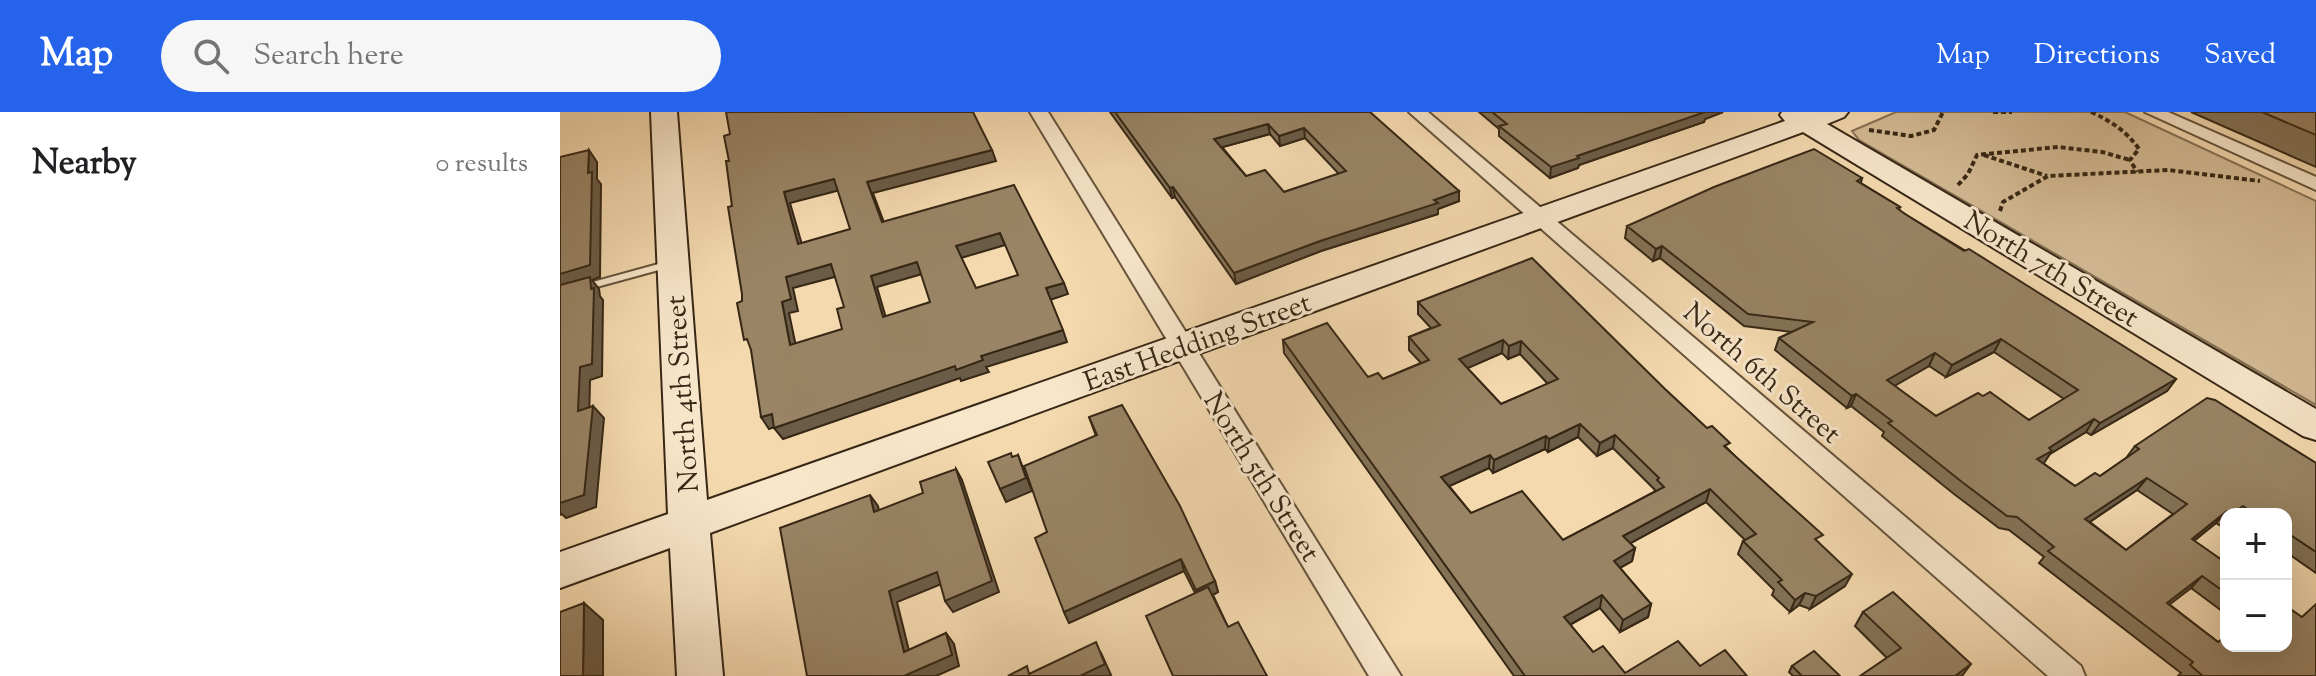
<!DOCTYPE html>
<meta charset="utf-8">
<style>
body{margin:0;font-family:"Sorts Mill Goudy",serif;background:#f6f6f6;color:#202124}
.controls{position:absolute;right:24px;bottom:24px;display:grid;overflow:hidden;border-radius:16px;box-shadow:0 8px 32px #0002}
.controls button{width:72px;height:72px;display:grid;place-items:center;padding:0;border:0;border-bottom:2px solid #e0e0e0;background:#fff;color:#202124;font:40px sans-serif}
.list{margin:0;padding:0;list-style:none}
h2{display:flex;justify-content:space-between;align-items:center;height:104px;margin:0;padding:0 32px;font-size:34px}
h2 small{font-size:26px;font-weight:400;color:#757577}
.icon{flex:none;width:44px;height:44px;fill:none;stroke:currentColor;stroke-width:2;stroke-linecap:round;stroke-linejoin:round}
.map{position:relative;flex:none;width:1756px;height:564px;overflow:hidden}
header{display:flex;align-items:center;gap:48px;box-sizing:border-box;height:112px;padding:0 40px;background:#2563eb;color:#fff}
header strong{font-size:38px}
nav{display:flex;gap:44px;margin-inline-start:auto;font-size:28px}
.search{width:560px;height:72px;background:#f6f6f6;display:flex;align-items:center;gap:20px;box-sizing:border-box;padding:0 28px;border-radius:44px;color:#757577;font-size:30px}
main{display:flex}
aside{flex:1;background:#fff}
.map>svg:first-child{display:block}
.green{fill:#d4bb95;stroke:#857155;stroke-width:2}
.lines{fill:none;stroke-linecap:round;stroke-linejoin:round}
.lane-casing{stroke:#66543c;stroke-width:4}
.street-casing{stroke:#66543c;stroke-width:4}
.secondary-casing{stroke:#362715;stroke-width:4}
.path{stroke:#362715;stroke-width:4;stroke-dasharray:5 3;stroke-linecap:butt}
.lane{fill:#f8e6cb;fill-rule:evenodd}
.street{fill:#f8e6cb;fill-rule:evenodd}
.secondary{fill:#f8e6cb;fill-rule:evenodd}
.wall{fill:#847257;stroke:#362715;stroke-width:2;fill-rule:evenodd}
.shaded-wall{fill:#6b5c47;stroke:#362715;stroke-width:2}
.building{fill:#998465;stroke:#362715;stroke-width:2;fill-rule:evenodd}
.labels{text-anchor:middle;stroke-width:6;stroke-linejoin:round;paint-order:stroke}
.street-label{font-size:28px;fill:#362715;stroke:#f8e6cb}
</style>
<header>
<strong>Map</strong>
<div class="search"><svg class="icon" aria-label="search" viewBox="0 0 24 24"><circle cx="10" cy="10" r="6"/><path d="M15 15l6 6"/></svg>Search here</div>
<nav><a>Map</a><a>Directions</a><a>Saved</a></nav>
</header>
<main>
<aside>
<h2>Nearby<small>0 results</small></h2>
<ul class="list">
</ul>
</aside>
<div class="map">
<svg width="1756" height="564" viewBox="0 0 1756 564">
<rect width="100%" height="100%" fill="#f4d9af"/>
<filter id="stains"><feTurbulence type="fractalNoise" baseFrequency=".0025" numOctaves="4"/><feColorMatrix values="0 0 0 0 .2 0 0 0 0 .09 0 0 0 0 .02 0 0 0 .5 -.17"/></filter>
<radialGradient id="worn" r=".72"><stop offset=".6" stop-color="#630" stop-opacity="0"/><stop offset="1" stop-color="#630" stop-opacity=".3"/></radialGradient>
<path class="green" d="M1336,0H1565L1756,89V293L1299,28L1292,19Z"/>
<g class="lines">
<g class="lane-casing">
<path id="lane" d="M113,148L118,151L117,153L0,185V179Z"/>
</g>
<g class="street-casing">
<g id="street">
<path d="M470,0H488L841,564H809Z"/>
<path d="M849,0H868L1521,554L1525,564H1488Z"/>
<path d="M1585,0H1608L1756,65V78Z"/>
</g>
</g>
<g class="secondary-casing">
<path id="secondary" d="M91,0H117L147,388L1225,9L1220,3L1222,0H1288L1284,5L1267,12L1756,297V328L1743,324L1243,20L150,421L163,564H117L110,436L0,476V440L108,402Z"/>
</g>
<g class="path">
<path d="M1433,0H1452"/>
<path d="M1531,0C1551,9 1566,19 1579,37L1570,48L1577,60"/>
<path d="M1309,18L1351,24L1374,18L1383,0"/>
<path d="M1424,43L1487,64"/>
<path d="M1398,73L1408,62L1417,43L1498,35L1542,40L1570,48"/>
<path d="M1440,99L1443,90L1488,64L1608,58L1700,69"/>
</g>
<use href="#lane" class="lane"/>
<use href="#street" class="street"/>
<use href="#secondary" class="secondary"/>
</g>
<g class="wall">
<path d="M550,0H810L899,89L878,97V102L761,139L676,172L615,85L612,86ZM710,22L720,34L745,26L779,62L724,80L686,64L662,35Z"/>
<path d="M919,0H1163L1145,7L1144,10L1019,53L1018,56L990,66L939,24V17Z"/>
<path d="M1631,0H1756V55Z"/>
<path d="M1302,66L1301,71L1340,95L1339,98L1345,102L1616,267L1607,279L1531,323L1526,320L1490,342L1483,351L1515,374L1540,364L1566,346L1575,334L1756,351V461L1726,440V402H1666V410L1661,414L1656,411L1634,429L1666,451V502L1631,476L1609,492L1658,530L1756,564H1618L1621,561L1479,451L1484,445L1449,418L1439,416L1394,382L1322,324L1324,320L1291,294L1287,296L1215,238L1219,226L1232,220L1184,214L1100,146L1093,149L1065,126L1067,114ZM1434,240L1504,287L1469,308L1423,284L1376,304L1334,274L1369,254L1386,265ZM1577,378L1613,402L1566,438L1530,410Z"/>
<path d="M858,190L1106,278L1168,337L1259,431L1285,474L1250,497L1239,493L1230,500L1212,483L1214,478L1178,442L1183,429L1185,428L1146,390L1070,431L1075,436L1072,449L1060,456L1091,492L1088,505L1060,520L1040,496L1010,513L1033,540L1065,561L1140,554L1187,564H954L724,241L723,228L808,265L823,267L861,251L849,238V225L871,216L858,202ZM942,241L948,247L960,242L988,272L941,292L907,256ZM1018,325L1037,344L1053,336L1095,378L1094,380L1003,428L911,401L889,374L929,356L933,361L985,337L988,340Z"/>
<path d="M529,305L655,469L658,480L653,483L668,515L707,564L635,481L624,459L509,511L504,500L487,420L536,324Z"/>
<path d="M1303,500L1402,564L1327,546L1295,514Z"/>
<path d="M1232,554L1280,564H1233L1229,560Z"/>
</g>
<g class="shaded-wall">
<path d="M1143,0H1163L1145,7L1144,10L1019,53L1018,56L990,66L991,55L1017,44Z"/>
<path d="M708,12L710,22L656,37L654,27Z"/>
<path d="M744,16L745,26L720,34L719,24Z"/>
<path d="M29,38L37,50V67L41,72L40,165L32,168L39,177L40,184L43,188L42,264L30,268L29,311L18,299L0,178V162L28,61Z"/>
<path d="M432,38L436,49L313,81L328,121L307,70Z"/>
<path d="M274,67L280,78L230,91L245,143L238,132L224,80Z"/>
<path d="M613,75L615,85L612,86L610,76Z"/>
<path d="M899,79V89L878,97V102L761,139L676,172L674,161L760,129Z"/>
<path d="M440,121L445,133L401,146L396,134Z"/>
<path d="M1102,134L1100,146L1093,149L1096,137Z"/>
<path d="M357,150L362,162L317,175L329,216L323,205L311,164Z"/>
<path d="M271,152L278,164L233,176L238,199L229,201L238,244L230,233L222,190L226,165Z"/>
<path d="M504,171L508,182L490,188L486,176Z"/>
<path d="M503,218L507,230L426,255L429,260L401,269L400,266L223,327L214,316L421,244Z"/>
<path d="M1441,227L1434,240L1386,265L1392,253Z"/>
<path d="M943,228L942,241L899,260V247Z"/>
<path d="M961,229L960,242L948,247L949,234Z"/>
<path d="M1375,241L1369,254L1322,281L1327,268Z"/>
<path d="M1616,267L1607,279L1531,323L1540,311Z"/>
<path d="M1296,282L1291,294L1287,296L1292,284Z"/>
<path d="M33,294L44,306L36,395L6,406L2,402L0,403V391Z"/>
<path d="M212,302L220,313L209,317L201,305Z"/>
<path d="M1534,307L1526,320L1490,342L1484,351L1469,360L1477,347L1489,336Z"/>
<path d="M1020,312L1018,325L988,340L989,327Z"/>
<path d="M1055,323L1053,336L1037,344L1040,331Z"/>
<path d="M986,324L985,337L933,361L934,348Z"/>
<path d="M458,343L472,379L446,390L440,377Z"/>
<path d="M930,343L929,356L881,378V365Z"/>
<path d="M396,357L402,368L439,480L393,500L385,489Z"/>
<path d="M1587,366L1577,378L1516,419L1525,407Z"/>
<path d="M1150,377L1146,390L1060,437L1063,424Z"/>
<path d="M310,383L318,394L322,412L314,400Z"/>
<path d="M1667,399L1656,411L1621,439L1632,427Z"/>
<path d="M1075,436L1072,449L1051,461L1054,449Z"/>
<path d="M621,447L624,459L509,511L504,500Z"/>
<path d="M377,460L384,471L337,490L352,551L344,540L329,479Z"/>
<path d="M1292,462L1285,474L1250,497L1256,484Z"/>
<path d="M1642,464L1631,476L1596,503L1607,491Z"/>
<path d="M655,469L658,480L639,490L636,478Z"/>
<path d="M1245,481L1239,493L1230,500L1235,488Z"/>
<path d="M1042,483L1040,496L1002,517L1004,505Z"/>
<path d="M24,491L43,508V564H23Z"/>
<path d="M1091,492L1088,505L1060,520L1063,508Z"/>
<path d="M386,521L394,532L399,554L376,564H344Z"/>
<path d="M541,541L551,563L548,564H520Z"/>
<path d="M1411,552L1402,564H1395Z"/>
</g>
<g class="building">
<path d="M166,0H413L432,38L307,70L322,110L454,73L504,171L486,176L503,218L421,244L423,248L396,258L395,254L214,316L212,302L201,305L191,238L187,227L184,228L177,191L182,189V182L168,95L172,94L166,49H169L164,24L170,22ZM274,67L290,117L238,132L224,80ZM440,121L458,163L416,176L396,134ZM357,150L370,190L323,205L311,164ZM271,152L284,195L277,197L282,217L230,233L222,190L231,187L226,165Z"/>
<path d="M555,0H810L899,79L874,88L878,91L760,129L674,161L613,75L610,76ZM708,12L719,24L744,16L786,59L724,80L705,58L686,64L654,27Z"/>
<path d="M932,0H1145L1017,44L1019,46L991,55L939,14L947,12Z"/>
<path d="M1702,0H1756V23Z"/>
<path d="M1254,37L1302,66L1297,69L1340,95L1337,96L1345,102L1404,139L1409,137L1616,267L1540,311L1534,307L1489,336L1492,339L1477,347L1515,374L1535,361L1540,364L1579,337L1575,334L1647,286L1655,288L1756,351V440L1726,420V402H1694L1683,394L1672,402L1667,399L1632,427L1666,451V481L1642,464L1607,491L1658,530L1666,524V534H1726V494L1742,505L1756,492V564H1643L1630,553L1633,550L1488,439L1494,435L1457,405L1447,404L1402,370L1328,311L1332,309L1296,282L1292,284L1219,226L1253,210L1188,202L1102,134L1096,137L1067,114L1154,75ZM1441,227L1518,278L1469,308L1430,280L1423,284L1418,281L1376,304L1327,268L1375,241L1392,253ZM1587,366L1627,392L1566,438L1525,407Z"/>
<path d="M29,38L28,61L32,60L30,153L0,162V45Z"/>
<path d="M972,146L1106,278L1147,316L1152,314L1170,331L1164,334L1263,423L1255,427L1292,462L1256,484L1245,481L1235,488L1218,470L1222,468L1183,429L1196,422L1150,377L1063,424L1075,436L1054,449L1091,492L1063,508L1042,483L1004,505L1033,540L1043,534L1065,561L1118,529L1140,554L1165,538L1187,564H965L723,228L767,211L808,265L818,261L823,267L869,248L849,225L880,213L858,190ZM943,228L949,234L961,229L998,267L941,292L899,247ZM1020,312L1040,331L1055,323L1099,366L1097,368L1104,375L1003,428L962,379L911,401L881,365L930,343L934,348L986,324L989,327Z"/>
<path d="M30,165L31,177L34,176L32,252L20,255L18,299L33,294L24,383L0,391V173Z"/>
<path d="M562,293L620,394L655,469L636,478L621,447L504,500L475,426L487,420L464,354L537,323L529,305Z"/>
<path d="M451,341L452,345L458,343L466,366L440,377L428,350Z"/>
<path d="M396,357L432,469L385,489L377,460L329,479L344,540L386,521L392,543L344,564H247L220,416L310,383L314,400L363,381L360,370Z"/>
<path d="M648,475L668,515L678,510L707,564H613L586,504Z"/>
<path d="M1333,480L1411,552L1395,564H1300L1341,536L1303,500Z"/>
<path d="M24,491L23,564H0V500Z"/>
<path d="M536,530L545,552L520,564H448L467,554L469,562Z"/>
<path d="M1254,539L1280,564H1242L1232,554Z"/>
</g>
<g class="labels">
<g class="street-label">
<text transform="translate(1492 156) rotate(31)" y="10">North 7th Street</text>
<text transform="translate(637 229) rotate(-20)" y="10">East Hedding Street</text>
<text transform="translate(1203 260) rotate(41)" y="10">North 6th Street</text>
<text transform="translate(121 282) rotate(-94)" y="10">North 4th Street</text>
<text transform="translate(703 364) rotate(58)" y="10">North 5th Street</text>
</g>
</g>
<rect width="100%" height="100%" filter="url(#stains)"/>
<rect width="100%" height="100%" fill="url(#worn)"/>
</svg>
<div class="controls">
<button>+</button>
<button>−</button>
</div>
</div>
</main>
